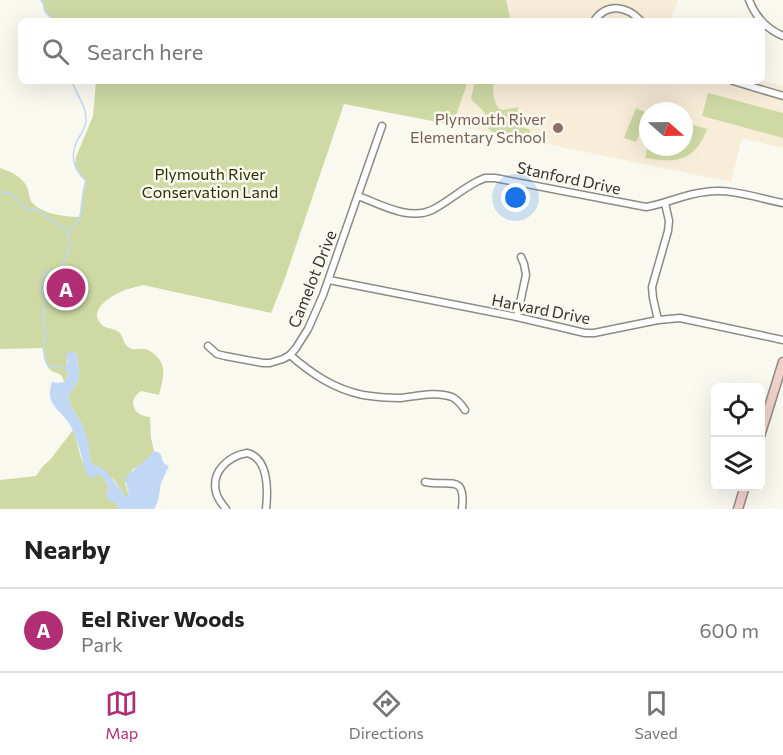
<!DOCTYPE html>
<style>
body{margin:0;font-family:Commissioner,sans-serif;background:#f2f2f2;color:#222}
.controls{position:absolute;right:18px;bottom:18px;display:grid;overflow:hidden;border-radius:9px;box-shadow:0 6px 24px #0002}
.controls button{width:54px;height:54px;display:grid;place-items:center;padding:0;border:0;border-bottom:2px solid #e0e0e0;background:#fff;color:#222;font:30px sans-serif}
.compass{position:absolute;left:639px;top:102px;width:54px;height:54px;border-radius:50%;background:#fff;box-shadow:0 6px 24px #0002;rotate:110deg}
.you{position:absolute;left:516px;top:198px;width:21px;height:21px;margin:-15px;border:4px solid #fff;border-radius:50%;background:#1a73e8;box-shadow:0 0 0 9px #1a73e833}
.badge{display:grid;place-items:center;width:39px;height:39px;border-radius:50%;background:#b12e75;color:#fff;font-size:20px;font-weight:700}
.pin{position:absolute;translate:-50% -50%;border:3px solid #fff;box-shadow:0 2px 6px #0006}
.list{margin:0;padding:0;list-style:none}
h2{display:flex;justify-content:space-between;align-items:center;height:78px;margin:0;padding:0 24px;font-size:26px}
h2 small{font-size:20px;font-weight:400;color:#767676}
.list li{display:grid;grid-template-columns:39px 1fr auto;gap:18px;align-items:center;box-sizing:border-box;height:84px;padding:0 24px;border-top:2px solid #e0e0e0}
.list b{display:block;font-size:22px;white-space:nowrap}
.list p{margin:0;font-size:20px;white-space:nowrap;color:#767676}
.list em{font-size:20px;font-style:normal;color:#767676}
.icon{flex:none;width:33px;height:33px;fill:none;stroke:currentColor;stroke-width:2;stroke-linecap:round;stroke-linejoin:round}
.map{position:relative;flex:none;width:783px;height:509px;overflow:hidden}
.search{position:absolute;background:#fff;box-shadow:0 6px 24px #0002;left:18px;right:18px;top:18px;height:66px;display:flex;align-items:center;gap:15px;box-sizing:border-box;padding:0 21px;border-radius:9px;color:#767676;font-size:22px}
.sheet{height:162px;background:#fff}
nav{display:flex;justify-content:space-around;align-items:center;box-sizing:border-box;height:84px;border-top:2px solid #e0e0e0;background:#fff;font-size:16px;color:#767676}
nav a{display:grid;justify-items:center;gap:3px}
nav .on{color:#b12e75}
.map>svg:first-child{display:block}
.education{fill:#f8edd8;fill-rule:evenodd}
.green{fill:#ced9a4}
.water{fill:#c1d7f6}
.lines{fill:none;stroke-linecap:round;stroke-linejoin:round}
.stream{stroke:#c1d7f6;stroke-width:1.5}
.street-casing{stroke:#8c8b83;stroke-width:9}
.secondary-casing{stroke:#8c8b83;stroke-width:11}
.street{stroke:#fff;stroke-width:6}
.secondary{stroke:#f2d0ca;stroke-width:8}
.education-dot{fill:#8d6e63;stroke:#faf9f0;stroke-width:2}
.labels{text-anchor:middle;stroke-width:5;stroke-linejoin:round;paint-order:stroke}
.education-label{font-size:16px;fill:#785e54;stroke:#faf9f0;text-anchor:end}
.park-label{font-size:16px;fill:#2b3102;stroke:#faf9f0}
.street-label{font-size:16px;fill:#32312e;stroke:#faf9f0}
</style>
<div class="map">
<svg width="783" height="509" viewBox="0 0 783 509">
<rect width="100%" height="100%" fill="#faf9f0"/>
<g class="education">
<path d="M493,0H678L670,21H487Z"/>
<path d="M762,80L783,86V148L742,138L731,182L454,125L468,81H762ZM648,111H684V147H648Z"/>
</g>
<g class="green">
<path d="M41,0H506L511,21H55L45,12L43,3Z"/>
<path d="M96,81H468L453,125L344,104L284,281L271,313L143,285C137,287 130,288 125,290C112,295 85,311 103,326C108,329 115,328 120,333C124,338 123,345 130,348C135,351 139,348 144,349C149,349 156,355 159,359C167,369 162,383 159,395L141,391C126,401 134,416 150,417L151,438L154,451L147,460L139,466L133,469L125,483L129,496L125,497L115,481L99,467L91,463C89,452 88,439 84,429C80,418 71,409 68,398C71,391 78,383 79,375C80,371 77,362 77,355L74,352L66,357L69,373L64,382C62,371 56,375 49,369L44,359L43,348L0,349V168C11,172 22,176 27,187C29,192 29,197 31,201C39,214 67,217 80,217L81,202L86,182L75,166L76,157L93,116Z"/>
<path d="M475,81H494C492,91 493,99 498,108L503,110L519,107L513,123L530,130V136C521,141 498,136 490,130C483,125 487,119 484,112C481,108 474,103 471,99Z"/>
<path d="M708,93L783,113V138L702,116Z"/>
<path d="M636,108L647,113L636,142L624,138Z"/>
<path d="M684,122L707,129C695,162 676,163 645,158L648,145V147H684Z"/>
<path d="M73,430C78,441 78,451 82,460C85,467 95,475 102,476L109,488L106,495L116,502L118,509H0V480L36,476L43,466L50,460Z"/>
</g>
<path class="water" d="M74,352L77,356C77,362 80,371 79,375C78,383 71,391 68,398C71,409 80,418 84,429C89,439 89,452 91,463L106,471L126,497L129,495L125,479C133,468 145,463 154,451L160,453C163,459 161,463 169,466L161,483L158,501L154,509H118L116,502L107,499L106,495L109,488L102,476L97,475L93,478L88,477C81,459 79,439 69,423C63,414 51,406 50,396C49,392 51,386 52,382L58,383L64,382L69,374L64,368L68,363L66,357L67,353Z"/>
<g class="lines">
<g class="stream">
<path d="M41,0L43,3L45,12L55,21"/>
<path d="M0,192L10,193L28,210L36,209L67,231"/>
<path d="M64,368C58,366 53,368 47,365L43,348L46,334L43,318L45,301L41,284L42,277L48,271L54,275L60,273L70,246L67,231C88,218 78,202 86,181C75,171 70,158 76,143C79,136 85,130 86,121C87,107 76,94 72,81"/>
</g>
<g class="street-casing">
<g id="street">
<path d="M749,0C755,16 767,29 783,36"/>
<path d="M594,21C607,2 627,6 641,21"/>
<path d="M733,81L783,96"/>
<path d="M358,196C380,204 410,222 434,209C449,201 462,189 478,181L485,178H495L646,207C666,204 684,194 705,192C731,188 757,198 783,203"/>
<path d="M329,280L517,317L585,333H594L658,320L680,318L783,340"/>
<path d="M517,317L526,275L524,264L521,257"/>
<path d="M658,320L653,298L652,287L668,231L669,221L665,203"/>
<path d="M208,346L217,354L225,356L263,363H270L283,359L290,355L296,348L308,329L323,295L382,126"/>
<path d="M290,355C312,374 334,389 363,395C375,397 388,398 401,398C417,396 436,391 452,397C458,400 461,404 465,410"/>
<path d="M425,482C450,487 466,473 462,509"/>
<path d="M226,509C222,504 217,498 216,492C211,471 229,456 247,453C269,458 268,491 266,509"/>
</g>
</g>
<g class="secondary-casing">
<g id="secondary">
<path d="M760,436L783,362"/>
<path d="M738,509L745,486"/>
</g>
</g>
<use href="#street" class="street"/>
<use href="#secondary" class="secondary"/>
</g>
<circle class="education-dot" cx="558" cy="128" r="6"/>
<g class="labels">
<g class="education-label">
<text x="546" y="125">Plymouth River<tspan x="546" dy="18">Elementary School</tspan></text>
</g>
<g class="park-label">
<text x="210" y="180">Plymouth River<tspan x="210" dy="18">Conservation Land</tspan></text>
</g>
<g class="street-label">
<text transform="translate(569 178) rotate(12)" y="6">Stanford Drive</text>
<text transform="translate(312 279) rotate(-68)" y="6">Camelot Drive</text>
<text transform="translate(541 309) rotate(11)" y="6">Harvard Drive</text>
</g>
</g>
</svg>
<div class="controls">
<button><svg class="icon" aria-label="locate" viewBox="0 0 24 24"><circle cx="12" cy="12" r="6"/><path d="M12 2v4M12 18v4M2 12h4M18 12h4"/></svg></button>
<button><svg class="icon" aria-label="layers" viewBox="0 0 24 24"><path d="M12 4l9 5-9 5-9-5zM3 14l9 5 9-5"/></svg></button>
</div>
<svg class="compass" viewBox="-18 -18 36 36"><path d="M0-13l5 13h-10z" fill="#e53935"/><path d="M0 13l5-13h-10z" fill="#767676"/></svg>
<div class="you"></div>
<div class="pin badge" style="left:66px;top:288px">A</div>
<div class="search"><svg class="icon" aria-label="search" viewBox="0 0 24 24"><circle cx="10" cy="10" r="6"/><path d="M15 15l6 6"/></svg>Search here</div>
</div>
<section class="sheet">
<h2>Nearby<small></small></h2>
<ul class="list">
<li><span class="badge">A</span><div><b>Eel River Woods</b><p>Park</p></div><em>600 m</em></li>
</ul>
</section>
<nav>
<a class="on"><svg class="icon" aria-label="map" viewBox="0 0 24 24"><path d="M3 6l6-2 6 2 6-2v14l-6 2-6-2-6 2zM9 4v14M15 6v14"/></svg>Map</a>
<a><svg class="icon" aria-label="directions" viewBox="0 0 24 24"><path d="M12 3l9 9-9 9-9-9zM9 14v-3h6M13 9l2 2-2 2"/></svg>Directions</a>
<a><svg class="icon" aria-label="saved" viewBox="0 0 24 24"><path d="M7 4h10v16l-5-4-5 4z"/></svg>Saved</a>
</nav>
